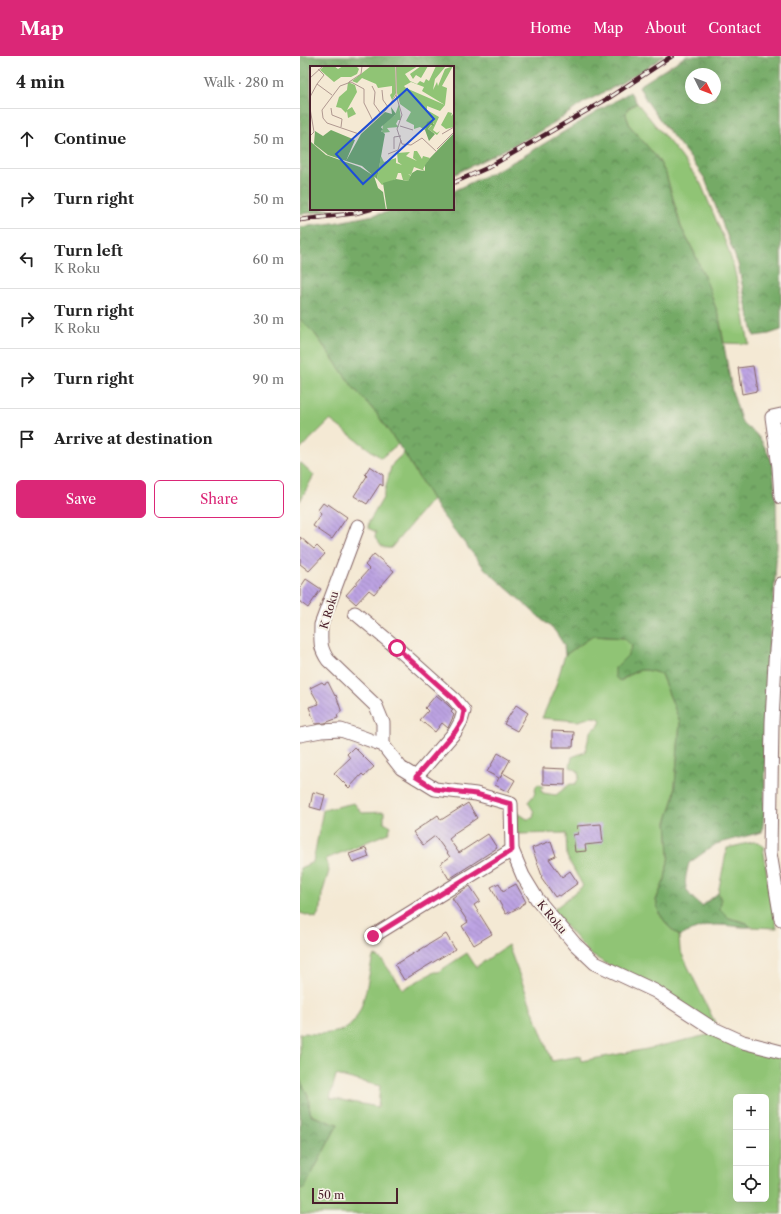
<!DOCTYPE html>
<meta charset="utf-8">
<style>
body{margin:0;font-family:"Libre Caslon Text",serif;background:#f6f6f6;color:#222}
.controls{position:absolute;right:12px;bottom:12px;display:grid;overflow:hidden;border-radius:6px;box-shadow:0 4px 16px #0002}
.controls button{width:36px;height:36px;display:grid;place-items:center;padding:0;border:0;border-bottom:1px solid #e0e0e0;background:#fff;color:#222;font:20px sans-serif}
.compass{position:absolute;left:385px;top:12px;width:36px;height:36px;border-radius:50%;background:#fff;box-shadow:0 4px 16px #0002;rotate:132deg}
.scale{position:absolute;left:12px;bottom:10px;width:86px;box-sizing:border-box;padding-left:4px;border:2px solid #4a1f2b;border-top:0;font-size:11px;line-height:14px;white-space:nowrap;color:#4a1f2b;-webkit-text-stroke:3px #f7f3e8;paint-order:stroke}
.stop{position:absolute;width:12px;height:12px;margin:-9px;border:3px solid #db2777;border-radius:50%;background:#fff}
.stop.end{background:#db2777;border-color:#fff;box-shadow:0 1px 4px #0008}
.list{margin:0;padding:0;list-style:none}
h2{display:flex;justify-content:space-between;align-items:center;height:52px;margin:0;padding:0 16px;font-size:17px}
h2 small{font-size:13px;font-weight:400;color:#767676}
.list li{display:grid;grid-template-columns:26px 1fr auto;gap:12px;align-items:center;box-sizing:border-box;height:60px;padding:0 16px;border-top:1px solid #e0e0e0}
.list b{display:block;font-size:15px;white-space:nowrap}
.list p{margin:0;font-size:13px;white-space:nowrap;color:#767676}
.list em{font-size:13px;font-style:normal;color:#767676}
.actions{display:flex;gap:8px;padding:12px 16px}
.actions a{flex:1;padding:9px 0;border:1px solid #db2777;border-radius:6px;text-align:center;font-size:14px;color:#db2777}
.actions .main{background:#db2777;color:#fff}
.icon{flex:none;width:22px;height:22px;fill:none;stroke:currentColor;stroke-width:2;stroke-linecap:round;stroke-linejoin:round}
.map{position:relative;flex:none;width:481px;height:1158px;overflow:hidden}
header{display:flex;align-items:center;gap:24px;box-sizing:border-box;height:56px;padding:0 20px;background:#db2777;color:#fff}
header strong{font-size:19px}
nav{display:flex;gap:22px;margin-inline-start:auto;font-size:14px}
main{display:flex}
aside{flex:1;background:#fff}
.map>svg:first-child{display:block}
.green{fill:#90c475;stroke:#6d7250;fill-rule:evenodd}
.forest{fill:url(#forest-crowns);stroke:#5f6448;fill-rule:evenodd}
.building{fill:url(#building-back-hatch)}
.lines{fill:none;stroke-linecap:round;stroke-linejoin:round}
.minor-casing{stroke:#866666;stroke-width:15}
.minor{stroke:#fff;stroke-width:13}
.rail-casing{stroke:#4a1f2b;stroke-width:4.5}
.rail{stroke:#f7f3e8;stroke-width:3;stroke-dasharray:9;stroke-linecap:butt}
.route{stroke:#db2777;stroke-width:5}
.labels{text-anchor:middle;stroke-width:4;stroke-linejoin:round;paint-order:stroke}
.street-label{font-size:11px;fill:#4a1f2b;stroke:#f7f3e8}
.inset-road{fill:none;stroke:#b09890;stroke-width:1}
.view{fill:#1d4ed8;fill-opacity:0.15;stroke:#1d4ed8;stroke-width:2}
.inset-edge{fill:none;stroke:#4a1f2b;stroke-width:2}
</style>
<header>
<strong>Map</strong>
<nav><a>Home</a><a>Map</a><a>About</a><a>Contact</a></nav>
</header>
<main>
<aside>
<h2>4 min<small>Walk · 280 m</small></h2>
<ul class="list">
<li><svg class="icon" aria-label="ahead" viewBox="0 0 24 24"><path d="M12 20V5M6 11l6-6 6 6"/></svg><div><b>Continue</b></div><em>50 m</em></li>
<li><svg class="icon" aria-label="right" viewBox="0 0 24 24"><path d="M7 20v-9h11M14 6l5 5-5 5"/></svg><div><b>Turn right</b></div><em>50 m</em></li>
<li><svg class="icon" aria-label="left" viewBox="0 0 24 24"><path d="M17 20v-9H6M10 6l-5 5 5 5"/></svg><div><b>Turn left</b><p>K Roku</p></div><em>60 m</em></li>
<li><svg class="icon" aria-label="right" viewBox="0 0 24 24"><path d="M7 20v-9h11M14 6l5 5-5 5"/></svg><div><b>Turn right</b><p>K Roku</p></div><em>30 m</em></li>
<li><svg class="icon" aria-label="right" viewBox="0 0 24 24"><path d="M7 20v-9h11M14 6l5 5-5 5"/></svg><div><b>Turn right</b></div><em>90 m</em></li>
<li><svg class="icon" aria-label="arrive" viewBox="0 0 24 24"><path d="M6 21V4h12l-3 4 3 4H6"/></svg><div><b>Arrive at destination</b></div></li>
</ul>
<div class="actions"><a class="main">Save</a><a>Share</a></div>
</aside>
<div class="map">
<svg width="481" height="1158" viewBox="0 0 481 1158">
<defs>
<pattern id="forest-crowns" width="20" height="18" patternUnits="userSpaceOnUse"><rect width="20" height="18" fill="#74aa66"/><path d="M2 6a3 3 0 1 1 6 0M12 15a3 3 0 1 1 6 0" fill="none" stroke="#618a54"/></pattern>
<pattern id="building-back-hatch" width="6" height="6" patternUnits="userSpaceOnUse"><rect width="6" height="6" fill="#bca3e2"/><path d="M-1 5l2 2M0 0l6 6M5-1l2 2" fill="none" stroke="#9b84b7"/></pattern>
</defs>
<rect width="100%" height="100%" fill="#f7f3e8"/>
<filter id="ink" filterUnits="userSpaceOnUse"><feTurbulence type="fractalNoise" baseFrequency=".025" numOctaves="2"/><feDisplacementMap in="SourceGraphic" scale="8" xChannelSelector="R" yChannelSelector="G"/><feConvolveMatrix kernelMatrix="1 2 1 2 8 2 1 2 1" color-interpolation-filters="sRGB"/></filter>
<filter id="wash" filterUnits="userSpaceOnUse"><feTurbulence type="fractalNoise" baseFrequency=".012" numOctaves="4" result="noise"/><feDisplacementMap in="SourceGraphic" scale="16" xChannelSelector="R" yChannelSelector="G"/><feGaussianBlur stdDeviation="0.9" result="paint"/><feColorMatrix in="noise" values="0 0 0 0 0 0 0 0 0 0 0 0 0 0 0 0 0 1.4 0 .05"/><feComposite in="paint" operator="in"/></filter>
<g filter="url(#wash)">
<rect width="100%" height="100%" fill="#f4e9d4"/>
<g class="green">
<path d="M337,47L380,99L401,128L427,190L434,212L442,249L449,288L424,287L419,261L394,196L381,171L366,118L358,103L330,70L326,59L327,53Z"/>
<path d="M0,263L15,278L53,331L77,358L98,388L81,402L30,364L0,393Z"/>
<path d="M104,397L132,443L91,492C82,493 80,488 75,482L76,476L68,472L69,466L83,442L91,411L94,406Z"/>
<path d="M0,406L14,419L0,445Z"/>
<path d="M293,580L324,582L332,590L328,599L315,612L321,625C338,613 340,611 361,618L380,666L374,742L367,764L369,799L365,823L356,844L359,857L368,870L379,880L380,894L417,971L291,899L252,855L283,830L267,801L266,777L217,778L216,772L218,757L227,763L233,762L234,756L228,746L234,739L236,730L238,728L244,731L241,734L243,737L256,739L270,728H275C278,724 280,721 278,715L270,711L272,701L285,696C288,687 288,678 294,672L298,671L301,665L299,662L292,661L278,665L242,662L255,632L265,599Z"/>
<path d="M54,747L62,757L84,756V766L91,770L88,777L26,803L29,815L22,838L21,852L16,862L0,857V812L13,806L23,754Z"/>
<path d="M453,786H459L463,790L469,833L477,872L451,871L447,867L429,862L420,853L421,844L418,837L427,792Z"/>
<path d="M208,889L252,1005L280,1000L281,1005L347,993L412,978L481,999V1158H0V1132H4L38,1068L13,1060L10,1056L8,1039L0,1024V978C5,976 10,978 15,978C23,978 33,977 40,975C65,969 67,921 73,901L76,900L82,904L103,933L134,916H138L167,897L176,911ZM36,1019L80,1030L78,1051L30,1042ZM436,1041H466V1143H436Z"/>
</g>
<g class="forest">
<path d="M0,0H364L348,11L318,29L283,47L257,65L230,81L153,119V11H11V153H44L0,158Z"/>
<path d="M386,0H481V274L469,278L454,280L446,248L438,208L405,123L391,103L360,64L346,44L339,30ZM391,18H415V42H391Z"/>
<path d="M330,36L337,47L327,53L326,59L330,70L358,103L366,118L381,171L394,196L409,232L419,261L432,335L442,367L455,377L461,384L472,405L476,441L477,489L474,540L469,589L464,760L462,776L416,788L389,807C383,830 383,835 402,850L418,837L421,844L420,853L429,862L447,867L451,871C440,872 430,869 419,869C405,868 392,875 379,880L368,870L359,857L356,844L365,823L369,799L367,764L374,742L380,666L361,618C340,611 338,613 320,625L315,621V612L328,599L332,590L324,582L293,580L265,599L264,589L255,575L185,513L139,455L104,397L77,358L53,331L15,278L0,263V171L33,167L84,157L97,153H153V135L191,117L222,101Z"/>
<path d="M0,1024L8,1039L10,1056L12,1060L38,1068L4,1133L0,1132Z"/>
</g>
<g id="blocks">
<g class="building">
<path d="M453,310L457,335L442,338L438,312Z"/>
<path d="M70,410L83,419V430L80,428L67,448L54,440L67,420L65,418Z"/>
<path d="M23,447L27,450L28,448L47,461L32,483L13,470L21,458L17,455Z"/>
<path d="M0,481L14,493L17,490L25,498L9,515L0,508Z"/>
<path d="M74,498L94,515L74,538L69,534L56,548L46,539L69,513L65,509Z"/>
<path d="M6,523L21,533L8,552L0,546V532Z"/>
<path d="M22,626L24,628L28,626L35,640L36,639L41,654V656L37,659L38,662L25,667L15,668L9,651L19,648L10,632Z"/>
<path d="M136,639L148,649L153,654L151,656L154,659L148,672L142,667L135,676L120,664L128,655L125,652Z"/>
<path d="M216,649L228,657L217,675L204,668Z"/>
<path d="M252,675L274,676L273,691H252Z"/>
<path d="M54,691L74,711L64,720L62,718L49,732L34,717L50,702L47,698Z"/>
<path d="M198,697L210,704L200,722L203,717L215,724L208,736L195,729L199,722L187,716Z"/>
<path d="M243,712L265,713V729L243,728Z"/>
<path d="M13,736L25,739L21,754L10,751Z"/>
<path d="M168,747L177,762L153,778L154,779L149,783L159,797L188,778L197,792L149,823L140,808L150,801L135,780L123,789L113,776L138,759L141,764Z"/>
<path d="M301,768L303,787L285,789L286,795L275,796L273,779L278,778L277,770Z"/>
<path d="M251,785L256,800L249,803L262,821L270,815L278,827L260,840L258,839L255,841L241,821L242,820L232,792Z"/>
<path d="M66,792L69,801L53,807L49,798Z"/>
<path d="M199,827L203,835L216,828L226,846L220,850V851L206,858L191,831Z"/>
<path d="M170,830L180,845L174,849L192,878L174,889L162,870L168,866L152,842Z"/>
<path d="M146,878L155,893L104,924L95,909Z"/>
</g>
</g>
</g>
<g filter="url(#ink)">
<use href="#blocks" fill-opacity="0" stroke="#866666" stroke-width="1"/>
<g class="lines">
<g class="minor-casing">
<g id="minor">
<path d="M481,359L472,361L479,411L481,441"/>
<path d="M58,470L21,569C21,585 19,591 28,604L76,650L83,667V689"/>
<path d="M481,528L480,551L475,605L472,666L470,797L481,863"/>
<path d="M55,557L97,592L154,643L164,655L161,665L155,676L116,721"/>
<path d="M0,679L21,675L41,674L64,682L83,689L101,712L135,733L176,738L211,748L212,794L223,820L237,843L275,888L295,907L355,935L412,972L443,986L481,996"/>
<path d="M73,880L212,794"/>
</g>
</g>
<use href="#minor" class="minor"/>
<g class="rail-casing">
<g id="rail">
<path d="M153,127L187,112L307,43L372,0"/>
<path d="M0,164L56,157L71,153"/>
</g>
</g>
<use href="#rail" class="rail"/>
</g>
</g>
<g class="lines" filter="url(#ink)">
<path class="route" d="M73,880L212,794L211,748L176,738L135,733L116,721L155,676L162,665L164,655L154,643L97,592"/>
</g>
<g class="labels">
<g class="street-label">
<text transform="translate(29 554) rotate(-73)" y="4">K Roku</text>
<text transform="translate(252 861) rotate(50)" y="4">K Roku</text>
</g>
</g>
<g transform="translate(10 10)">
<rect width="144" height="144" fill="#f4e9d4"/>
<path d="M14,0H24L28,3L33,0H50L47,1L49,3L47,8L41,11H31L24,16L10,4ZM61,0H85L86,27L82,34L80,29L82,27V20L68,22L66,18L52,12L47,17L42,15ZM86,0H108L95,8L100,15L107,18L110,15L114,17L116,13L119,15L126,0H136L125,13L123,24L127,16L128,20L135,3L143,0L132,20L137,22L135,39L130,45L117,40V44L129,51L123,64L127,67L130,65L127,69L118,63L124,57L117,58L115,64L110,61L104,63V59L96,55L101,46L90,38L87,27ZM101,16L114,21L112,25L135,39L96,22L94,20ZM111,0H118L111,12L106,9L103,13L100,8ZM38,16L45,19L47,26L37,44L42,41L46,48L38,52L37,45L36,47L31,42L26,41L29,31L37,24ZM89,38L91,54H88L86,58L89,61L77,62L80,66L72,67L73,57L85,49ZM138,46L142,47L141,50L144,47V61L136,63L131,59ZM104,85H107L112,93L113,90L120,92L113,103L115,105L104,101L101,109L98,108L101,110L98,115L93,114L91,107H88L86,113L72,119L67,113L71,90L74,96L86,92V97L92,99L88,96L87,87L100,86L96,90L107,95L103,92Z" fill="#90c475" fill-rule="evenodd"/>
<path d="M81,41L86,48L71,61L73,64L71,65L75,68L67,113L52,100L36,95L51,68L75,46L82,48ZM122,54L124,60L121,59L118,63L125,68L119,75L115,64L117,56ZM21,64L45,74L36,95L18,89L4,78L5,65L13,70ZM144,67V144H77L73,117L86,113L98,115L102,107L107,104L115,105V99L120,92ZM1,76L16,89L50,101L64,110L68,122L73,126L76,144H0Z" fill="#74aa66"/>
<path class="inset-road" d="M8,3L14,9L7,18L22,29M0,12L13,0M39,16L51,8L52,0M62,20L65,26L64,38L71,48M72,24L73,34L78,41M86,29V0M0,31L7,18M0,42L4,66L0,70M21,42L22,49L32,53L31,61M63,55L54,37V23L41,16L30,20L12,44L13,52L17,57L49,68L76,44L86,29L92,49L87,63L92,78L101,79L112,72L127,86M90,60L103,64M132,68L144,61M84,83V71L91,70M127,83L144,66M78,88L88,84L91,74"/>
<path class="view" d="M97,23L124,53L53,118L26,88Z"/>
<rect width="144" height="144" class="inset-edge"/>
</g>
</svg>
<div class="controls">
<button>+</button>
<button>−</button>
<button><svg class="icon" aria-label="locate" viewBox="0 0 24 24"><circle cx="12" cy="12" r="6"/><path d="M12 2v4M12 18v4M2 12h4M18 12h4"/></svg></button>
</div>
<svg class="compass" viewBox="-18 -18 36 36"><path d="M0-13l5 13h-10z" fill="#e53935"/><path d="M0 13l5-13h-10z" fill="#767676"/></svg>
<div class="scale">50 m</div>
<div class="stop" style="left:97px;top:592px"></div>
<div class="stop end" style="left:73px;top:880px"></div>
</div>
</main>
